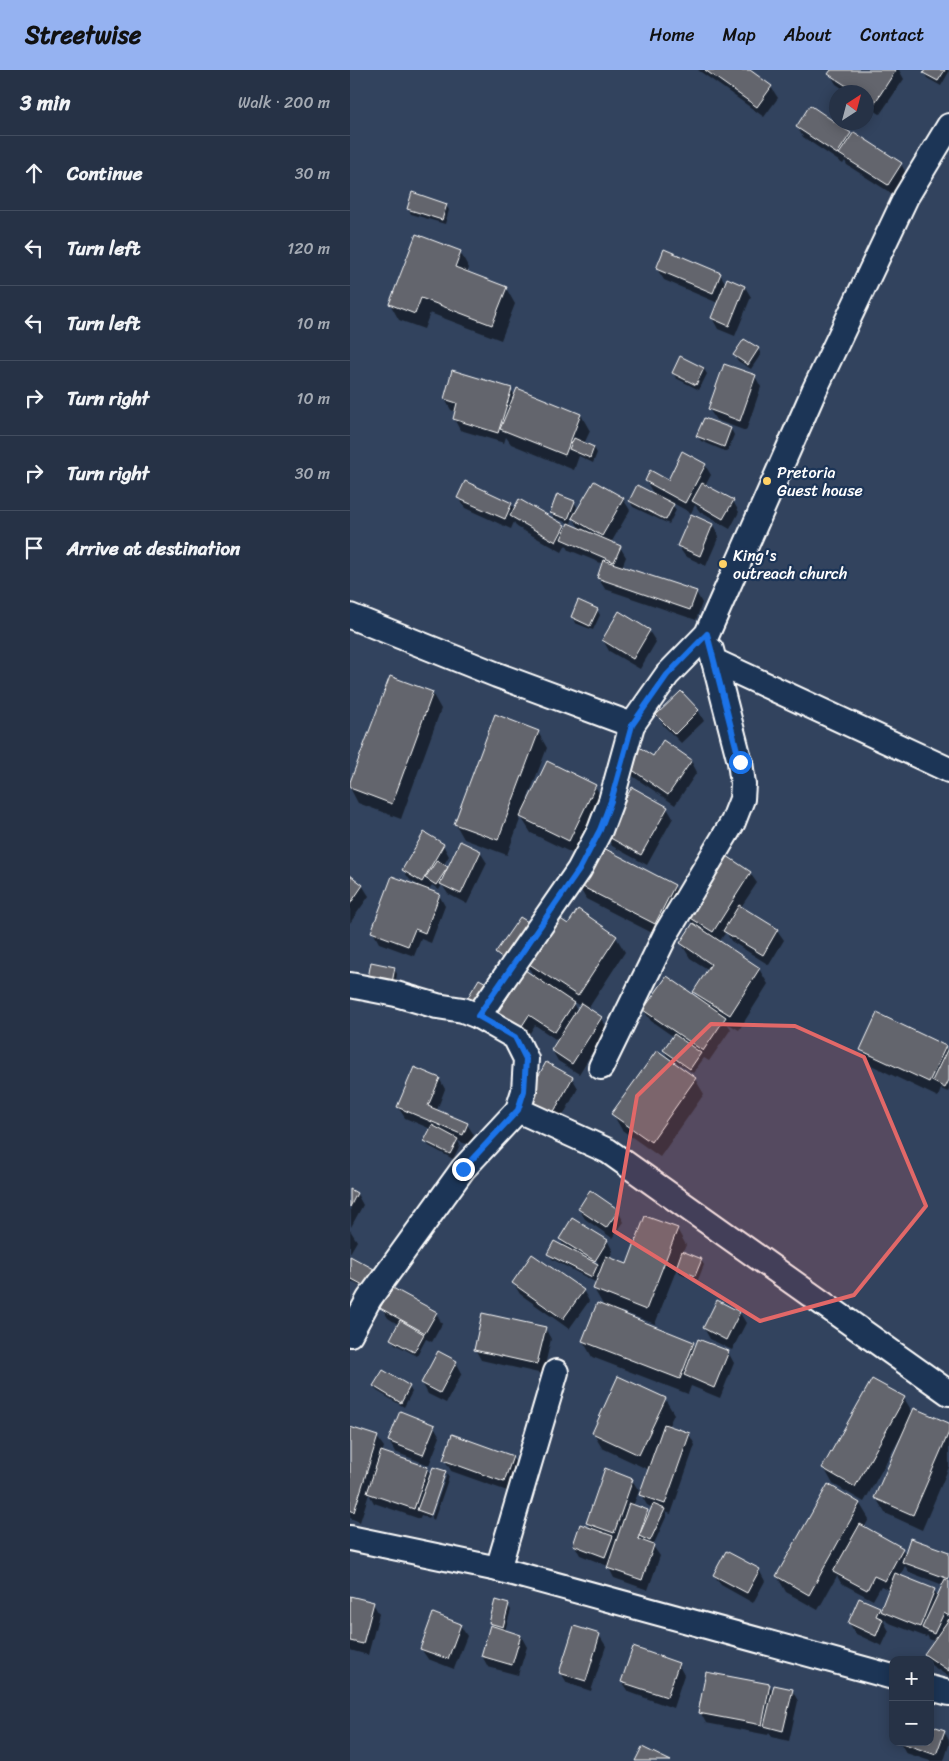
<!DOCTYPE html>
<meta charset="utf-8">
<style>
body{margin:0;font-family:Sriracha,sans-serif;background:#2e3a4d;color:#f1f3f6}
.controls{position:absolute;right:15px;bottom:15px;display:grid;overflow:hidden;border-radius:10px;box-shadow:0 2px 12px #0003}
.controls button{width:45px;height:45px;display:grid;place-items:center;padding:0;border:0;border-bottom:1px solid #424d5f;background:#263246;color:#f1f3f6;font:25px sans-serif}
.compass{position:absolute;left:479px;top:15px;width:45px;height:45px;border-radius:50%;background:#263246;box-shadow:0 2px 12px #0003;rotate:36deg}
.stop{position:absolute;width:15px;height:15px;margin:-11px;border:4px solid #1a73e8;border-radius:50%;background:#fff}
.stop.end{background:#1a73e8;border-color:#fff;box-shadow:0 1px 5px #0008}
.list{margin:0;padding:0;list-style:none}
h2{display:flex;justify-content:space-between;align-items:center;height:65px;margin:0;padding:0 20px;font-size:21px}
h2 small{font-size:16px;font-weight:400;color:#a4aab3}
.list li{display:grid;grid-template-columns:32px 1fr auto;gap:15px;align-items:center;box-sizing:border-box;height:75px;padding:0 20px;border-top:1px solid #424d5f}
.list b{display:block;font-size:19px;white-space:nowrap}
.list em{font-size:16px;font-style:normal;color:#a4aab3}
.icon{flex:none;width:28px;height:28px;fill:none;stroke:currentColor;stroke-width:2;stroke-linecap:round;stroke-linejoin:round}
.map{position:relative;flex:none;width:599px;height:1691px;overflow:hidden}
header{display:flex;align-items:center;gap:30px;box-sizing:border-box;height:70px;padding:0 25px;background:#95b2f1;color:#111}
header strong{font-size:24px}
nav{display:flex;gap:28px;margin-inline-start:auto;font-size:18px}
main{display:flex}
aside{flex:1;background:#263246}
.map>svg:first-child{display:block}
.shadow{fill:#0007;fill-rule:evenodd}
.building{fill:#63656d;stroke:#fff}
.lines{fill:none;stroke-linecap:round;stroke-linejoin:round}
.minor-casing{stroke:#fff;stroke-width:28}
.minor{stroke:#1d3557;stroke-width:24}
.route{stroke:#1a73e8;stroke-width:6}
.marked{fill:#e26868;fill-opacity:0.2;stroke:#e26868;stroke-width:4;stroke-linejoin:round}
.poi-dot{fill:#ffd166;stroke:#1d3557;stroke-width:2}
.labels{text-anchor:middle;stroke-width:4.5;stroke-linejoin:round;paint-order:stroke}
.poi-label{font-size:16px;fill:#fff;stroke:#1d3557;text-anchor:start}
</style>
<header>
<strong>Streetwise</strong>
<nav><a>Home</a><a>Map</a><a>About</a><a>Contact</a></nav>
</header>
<main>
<aside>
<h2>3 min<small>Walk · 200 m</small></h2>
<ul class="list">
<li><svg class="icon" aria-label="ahead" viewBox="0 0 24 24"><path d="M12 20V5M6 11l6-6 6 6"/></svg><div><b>Continue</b></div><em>30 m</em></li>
<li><svg class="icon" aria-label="left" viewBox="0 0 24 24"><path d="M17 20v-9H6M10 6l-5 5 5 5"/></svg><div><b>Turn left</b></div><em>120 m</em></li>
<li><svg class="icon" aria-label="left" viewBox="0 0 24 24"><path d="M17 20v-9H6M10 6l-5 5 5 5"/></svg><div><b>Turn left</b></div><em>10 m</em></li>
<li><svg class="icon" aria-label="right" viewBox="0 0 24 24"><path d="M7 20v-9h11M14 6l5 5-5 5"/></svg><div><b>Turn right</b></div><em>10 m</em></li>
<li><svg class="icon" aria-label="right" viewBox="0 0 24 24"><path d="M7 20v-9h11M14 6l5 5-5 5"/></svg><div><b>Turn right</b></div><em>30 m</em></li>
<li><svg class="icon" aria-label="arrive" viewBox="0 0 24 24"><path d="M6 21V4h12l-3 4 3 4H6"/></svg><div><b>Arrive at destination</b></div></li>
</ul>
</aside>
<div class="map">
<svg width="599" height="1691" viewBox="0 0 599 1691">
<rect width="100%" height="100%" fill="#32435e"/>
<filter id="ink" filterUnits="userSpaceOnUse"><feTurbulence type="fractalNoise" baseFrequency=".02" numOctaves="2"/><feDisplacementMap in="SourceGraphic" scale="10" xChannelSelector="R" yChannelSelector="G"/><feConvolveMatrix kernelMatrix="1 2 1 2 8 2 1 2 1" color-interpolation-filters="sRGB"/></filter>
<g filter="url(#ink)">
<g class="shadow">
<path d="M348,0H398L421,17L428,28L414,47Z"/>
<path d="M482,0H549L554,9L530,44L516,35V22H498L486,14L480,4Z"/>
<path d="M576,0H598L599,2L591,16L577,8L574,3Z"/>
<path d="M447,57L500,64L502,67L551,94L557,105L544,125L497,95L495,91L493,94L453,67Z"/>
<path d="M96,135L99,140L95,154L61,144L58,138Z"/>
<path d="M110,182L119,198L117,203L156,218L165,234L151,270L80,243L74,259L49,250L40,234Z"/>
<path d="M307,199L370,204L376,214L395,217L401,227L385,266L368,259L362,248L368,233L314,210Z"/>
<path d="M408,279L411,284L401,299L388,291L385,286Z"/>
<path d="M331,288L354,299L357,304L349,320L326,308L323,303Z"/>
<path d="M405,306L411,317L396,361L366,350L359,339Z"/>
<path d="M161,319L165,326L231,345L240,361L234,374L244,378L247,383L243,393L229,386L224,400L161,374L156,367L154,373L110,360L104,349L106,342L101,340L95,329Z"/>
<path d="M354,349L381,359L384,365L377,382L351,371L348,366Z"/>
<path d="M355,395L361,405L355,416L383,431L389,442L380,459L350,442L345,435L341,443L321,432L326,440L319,454L283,437L280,431L304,425L296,411H318Z"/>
<path d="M244,412L273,429L280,440L261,473L270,477L276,487L272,497L346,522L352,533L346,550L255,519L248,508L253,494L219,480L216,475L212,482L167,457L164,452L161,459L115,438L109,428L161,434L165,440L214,456L217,460L219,453L204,448L201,443L224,432L227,437L225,442L227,443ZM223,448L230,459L220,455Z"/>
<path d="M341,446L363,455L369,466L356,496L335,486L328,476Z"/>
<path d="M247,540L250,545L243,560L225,553L222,547Z"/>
<path d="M299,561L306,572L290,599L259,581L253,570Z"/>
<path d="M82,623L91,639L51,749L8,733L0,718V715Z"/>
<path d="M348,640L354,651L331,673L314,656L308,645Z"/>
<path d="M188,662L197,678L177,730L245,716L254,732L228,786L181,763L171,747L157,785L114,769L105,753Z"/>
<path d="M341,691L347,702L325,735L281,705L275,694Z"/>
<path d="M317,738L323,748L297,795L262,776L256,765Z"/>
<path d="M93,775L99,786L93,796L98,800L130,782L137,793L117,834L98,824L92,815L89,820L82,815L78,821L89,825L95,836L81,873L71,869L64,886L29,873L23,862L69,816L60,810L53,800Z"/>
<path d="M400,803L407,813L391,837L427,860L434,870L419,895L381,871L376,862L369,872L409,899L418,914L389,960L377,953L381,959L359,991L354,988L343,1003L317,986L314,980L324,967L301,951L294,941L350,931L345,922L359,900L340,888L331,873L343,855L338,845Z"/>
<path d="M0,807L12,815L19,826L0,853Z"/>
<path d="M227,813L324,816L333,831L314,869L236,829Z"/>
<path d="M266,867L275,882L238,939L251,948L257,958L229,1004L208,991L202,980L208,971L185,955L176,969L155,955L185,908L174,890ZM222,931L230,936L227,941Z"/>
<path d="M44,898L47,904L45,918L22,913Z"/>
<path d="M595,977L598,982L599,979V1020L598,1022L591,1019L588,1027L521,995L512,979Z"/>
<path d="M89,1008L95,1019L87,1040L117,1054L124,1065L119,1075L108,1071L110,1075L103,1089L79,1076L76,1071L81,1059L55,1048L48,1037Z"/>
<path d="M222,1008L228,1018L207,1057L182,1043Z"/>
<path d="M345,1009L354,1024L310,1087L272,1060L263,1044Z"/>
<path d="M0,1121L7,1124L13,1135L1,1157Z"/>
<path d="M229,1139L268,1141L274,1152L262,1168L235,1149Z"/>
<path d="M327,1159L336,1175L333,1182L351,1190L354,1195L348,1210L330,1203L327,1198L305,1254L270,1241L269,1244L343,1273L346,1278L378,1282L384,1293L370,1328L341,1316L338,1324L242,1287L233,1271L255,1238L244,1219L249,1207H247L245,1212L202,1189L199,1184L215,1178L210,1169L257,1170L263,1181L259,1188L278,1196ZM243,1185L249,1195H246L241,1186Z"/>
<path d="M0,1160L7,1171L0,1183Z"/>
<path d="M0,1187L23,1200L26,1205L18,1220L0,1211Z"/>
<path d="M164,1214L233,1220L239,1231L219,1259L170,1224Z"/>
<path d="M32,1238L86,1243L92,1254L82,1272L76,1269L67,1286L45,1274L42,1269L49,1255L38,1248Z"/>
<path d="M390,1243L396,1253L382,1280L360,1269L354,1258Z"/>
<path d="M195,1258L201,1269L193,1304L131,1290L125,1279Z"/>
<path d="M106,1292L112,1303L96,1333L78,1324L72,1313Z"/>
<path d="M24,1316L59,1317L62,1322L54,1337L27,1321Z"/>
<path d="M554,1328L563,1343L564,1339L599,1355V1397L572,1460L535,1443L526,1428L551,1369L550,1368L514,1432L483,1414L474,1398Z"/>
<path d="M315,1329L324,1344L318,1357L339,1364L345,1375L321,1444L315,1442L317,1445L303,1476L310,1486L298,1520L264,1508L258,1496L230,1485L224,1474L241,1459L237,1453L282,1410L289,1421L283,1436L297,1441L300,1446L303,1438L297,1435L291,1425L299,1400L252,1378L243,1363Z"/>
<path d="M84,1356L90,1367L79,1395L45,1382L39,1371Z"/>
<path d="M0,1358L27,1367L34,1377L32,1383L77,1398L81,1405L96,1402L99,1407L84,1450L81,1449L97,1404H94L79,1448L71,1445L70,1449L24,1433L19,1424L10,1452L0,1448Z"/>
<path d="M162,1387L169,1398L160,1422L101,1401L95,1390Z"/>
<path d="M510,1434L519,1449L514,1458L552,1479L556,1484L561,1469L599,1483V1607L581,1595L580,1590H578L575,1584L584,1571L579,1569L577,1565L576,1567L537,1552L535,1548L534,1552L539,1561L532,1576L506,1564L499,1553L529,1538L531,1542L539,1520L531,1516L523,1530L491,1513L487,1506L468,1540L436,1522L427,1506ZM555,1496L559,1502L593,1515L588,1526L584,1520L550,1506Z"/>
<path d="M409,1500L415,1511L403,1533L371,1515L364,1505Z"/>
<path d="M0,1527L23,1533L29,1544L18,1585L0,1580Z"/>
<path d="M158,1535L161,1540L155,1561L171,1566L177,1577L168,1605L138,1597L132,1586L144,1558L141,1553Z"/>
<path d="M110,1555L117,1566L104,1599L78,1589L71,1579Z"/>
<path d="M249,1565L256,1576L241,1621L217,1613L211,1603Z"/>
<path d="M328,1594L334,1605L323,1638L279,1622L272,1611Z"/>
<path d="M419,1615L423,1622L442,1620L448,1631L439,1671L422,1667L419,1662L418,1665L356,1653L350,1642Z"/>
<path d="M594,1661L599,1670V1675L594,1691H580L556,1683L550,1672H580Z"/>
</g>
<g class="building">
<path d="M355,0H400L422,16L407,37Z"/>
<path d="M481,0H546L524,34L516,29V22H506L478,4Z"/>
<path d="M575,0H595L588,11L573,3Z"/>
<path d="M460,35L501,63L487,84L446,57Z"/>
<path d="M504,62L552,93L538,115L489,84Z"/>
<path d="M62,122L97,134L92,150L57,139Z"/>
<path d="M66,164L111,181L105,197L157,217L142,255L71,228L65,244L39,234Z"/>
<path d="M314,179L371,203L363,223L306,199Z"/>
<path d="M377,208L395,216L379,256L361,248Z"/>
<path d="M394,269L409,278L398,295L383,285Z"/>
<path d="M330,286L354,298L346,315L322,303Z"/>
<path d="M374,294L406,305L390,351L358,339Z"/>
<path d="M102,300L162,318L148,363L103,349L107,333L94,329Z"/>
<path d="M167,318L231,344L215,385L150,359Z"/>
<path d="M354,348L381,358L374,377L346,366Z"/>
<path d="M224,368L244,377L240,388L219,379Z"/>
<path d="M332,381L356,394L335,433L295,411L300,400L318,410Z"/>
<path d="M115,411L162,433L155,449L107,428Z"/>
<path d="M244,411L274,428L252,466L222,448Z"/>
<path d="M352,413L384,430L373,449L342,431Z"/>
<path d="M287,415L324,434L316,450L279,431Z"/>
<path d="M207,424L225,431L218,449L200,443Z"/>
<path d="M169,429L215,455L206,472L160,446Z"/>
<path d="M341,444L363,454L350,486L327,476Z"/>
<path d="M218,453L271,476L264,492L211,469Z"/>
<path d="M253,490L347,521L340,540L247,508Z"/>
<path d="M228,530L248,539L240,556L221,547Z"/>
<path d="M269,541L300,560L283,589L252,570Z"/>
<path d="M40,606L83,622L42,734L0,718V712Z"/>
<path d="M331,621L349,640L325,664L306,645Z"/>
<path d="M145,644L189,661L148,770L104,754Z"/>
<path d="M313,670L342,690L318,725L274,694L286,675L303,686Z"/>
<path d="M197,691L246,715L219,771L170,747Z"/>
<path d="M282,717L318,737L291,785L255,765Z"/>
<path d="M74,762L94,774L72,812L52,800Z"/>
<path d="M110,771L131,781L111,824L90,814Z"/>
<path d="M246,774L325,815L305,854L225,813Z"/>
<path d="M374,784L401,802L363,862L336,845Z"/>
<path d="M87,790L98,797L86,815L75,808Z"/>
<path d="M0,805L13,815L0,834Z"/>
<path d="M42,806L90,824L75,863L65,859L58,876L21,862Z"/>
<path d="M389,835L428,859L413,885L373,861Z"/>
<path d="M228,839L267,866L228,926L173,890L203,844L218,854Z"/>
<path d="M170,847L183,855L158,893L145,883Z"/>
<path d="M343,853L410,898L380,945L343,922L361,894L330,873Z"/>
<path d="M21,892L45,897L42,913L18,908Z"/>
<path d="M175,900L224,933L205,962L179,945L170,959L147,944Z"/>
<path d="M317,906L376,947L353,981L293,940Z"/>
<path d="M129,909L140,915L126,938L115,932Z"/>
<path d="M231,933L252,947L222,994L201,980Z"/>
<path d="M527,943L596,976L579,1012L510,980Z"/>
<path d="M324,964L351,983L340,999L313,980Z"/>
<path d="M599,976V1010L595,1018L582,1011Z"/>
<path d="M307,980L346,1008L301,1072L261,1044Z"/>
<path d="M196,992L223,1007L201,1047L174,1033Z"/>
<path d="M64,997L90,1008L78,1036L118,1053L113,1065L47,1037Z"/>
<path d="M82,1055L108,1069L100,1084L74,1071Z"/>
<path d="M0,1119L7,1123L0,1137Z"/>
<path d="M240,1120L269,1140L256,1158L228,1139Z"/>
<path d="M295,1146L328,1158L296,1240L243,1219L256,1186L277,1194Z"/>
<path d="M222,1148L258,1170L245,1191L209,1169Z"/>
<path d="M204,1171L248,1194L242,1207L197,1184Z"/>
<path d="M332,1181L352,1189L345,1206L326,1198Z"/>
<path d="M182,1184L234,1220L213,1249L162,1213Z"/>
<path d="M0,1186L24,1199L15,1216L0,1208Z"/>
<path d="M41,1217L87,1242L75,1263L30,1238Z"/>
<path d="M367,1230L390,1242L376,1270L353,1258Z"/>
<path d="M247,1233L344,1272L330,1309L232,1271Z"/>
<path d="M132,1243L196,1257L187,1294L124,1280Z"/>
<path d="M50,1250L74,1264L64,1282L40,1269Z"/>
<path d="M348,1269L379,1281L364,1318L334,1305Z"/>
<path d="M88,1281L107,1291L90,1323L71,1313Z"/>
<path d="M33,1300L60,1316L51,1333L23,1316Z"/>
<path d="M268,1306L316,1328L289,1385L242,1363Z"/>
<path d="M522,1309L555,1327L505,1417L472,1398Z"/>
<path d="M564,1338L599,1353V1362L563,1445L524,1428Z"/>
<path d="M50,1341L85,1355L73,1385L38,1371Z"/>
<path d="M314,1354L340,1363L315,1434L289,1425Z"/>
<path d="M0,1357L28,1366L4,1442L0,1440Z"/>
<path d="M102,1364L163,1386L154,1412L93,1390Z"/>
<path d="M31,1381L78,1397L64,1439L17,1423Z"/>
<path d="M83,1397L96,1401L81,1445L67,1440Z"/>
<path d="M255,1398L283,1409L264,1463L236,1453Z"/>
<path d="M478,1414L510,1433L459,1525L426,1506Z"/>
<path d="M279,1433L298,1440L288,1469L304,1475L292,1510L257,1498Z"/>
<path d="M303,1434L315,1439L300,1471L289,1466Z"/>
<path d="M230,1454L263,1466L255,1487L223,1475Z"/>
<path d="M510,1454L553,1478L535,1511L524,1506L517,1520L483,1502Z"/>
<path d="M560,1468L599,1482V1509L552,1492Z"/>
<path d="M376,1481L410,1499L397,1523L363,1505Z"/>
<path d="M545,1503L585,1519L570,1557L530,1541Z"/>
<path d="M595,1509L599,1511V1546L594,1543L584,1564L572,1558Z"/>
<path d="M0,1526L24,1532L13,1574L0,1571Z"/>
<path d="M509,1528L530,1537L526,1546L533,1549L526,1566L498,1553Z"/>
<path d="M145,1530L159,1534L153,1557L139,1553Z"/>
<path d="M83,1543L111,1554L98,1589L70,1579Z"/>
<path d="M599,1549V1601L574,1584Z"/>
<path d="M140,1555L171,1565L162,1595L131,1586Z"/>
<path d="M224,1556L250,1564L236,1611L209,1603Z"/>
<path d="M283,1577L329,1593L317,1627L271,1612Z"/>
<path d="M356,1602L420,1614L412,1655L348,1643Z"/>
<path d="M424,1615L443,1619L433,1661L414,1656Z"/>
<path d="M580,1655L595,1660L586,1685L549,1672H580Z"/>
<path d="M292,1677L321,1691H285Z"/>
</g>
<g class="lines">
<g class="minor-casing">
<g id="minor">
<path d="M0,546L147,605L282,655"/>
<path d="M361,580L364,591L599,700"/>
<path d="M0,915L46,924L87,936L113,940L128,946L165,967L176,989L174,1021L168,1040L258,1081L599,1323"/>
<path d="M128,946L229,800L250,760L261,731L282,655L317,605L357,564L464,321L556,127L599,56"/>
<path d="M251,997L317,862L383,752L392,729L393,714L390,692L364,591"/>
<path d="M0,1264L19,1229L113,1099L168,1040"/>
<path d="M0,1468L148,1499L543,1607"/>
<path d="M148,1499L206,1302"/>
<path d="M580,1618L599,1623"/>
</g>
</g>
<use href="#minor" class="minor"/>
</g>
</g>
<g class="lines" filter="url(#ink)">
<path class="route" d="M113,1099L168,1040L174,1021L176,989L165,967L128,946L229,800L250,760L261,731L282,655L317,605L357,564L390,692"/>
</g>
<path class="marked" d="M361,954L445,956L514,987L576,1136L504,1225L410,1251L264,1161L287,1026Z"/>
<g class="poi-dot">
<circle cx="417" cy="411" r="5"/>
<circle cx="373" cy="494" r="5"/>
</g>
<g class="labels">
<g class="poi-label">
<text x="427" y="408">Pretoria<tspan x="427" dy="18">Guest house</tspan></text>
<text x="383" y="491">King's<tspan x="383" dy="18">outreach church</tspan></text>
</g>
</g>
</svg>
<div class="controls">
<button>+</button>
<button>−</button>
</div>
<svg class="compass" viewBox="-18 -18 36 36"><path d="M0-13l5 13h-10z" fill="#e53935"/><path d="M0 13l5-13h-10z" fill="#a4aab3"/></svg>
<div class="stop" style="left:390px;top:692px"></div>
<div class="stop end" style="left:113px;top:1099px"></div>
</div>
</main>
